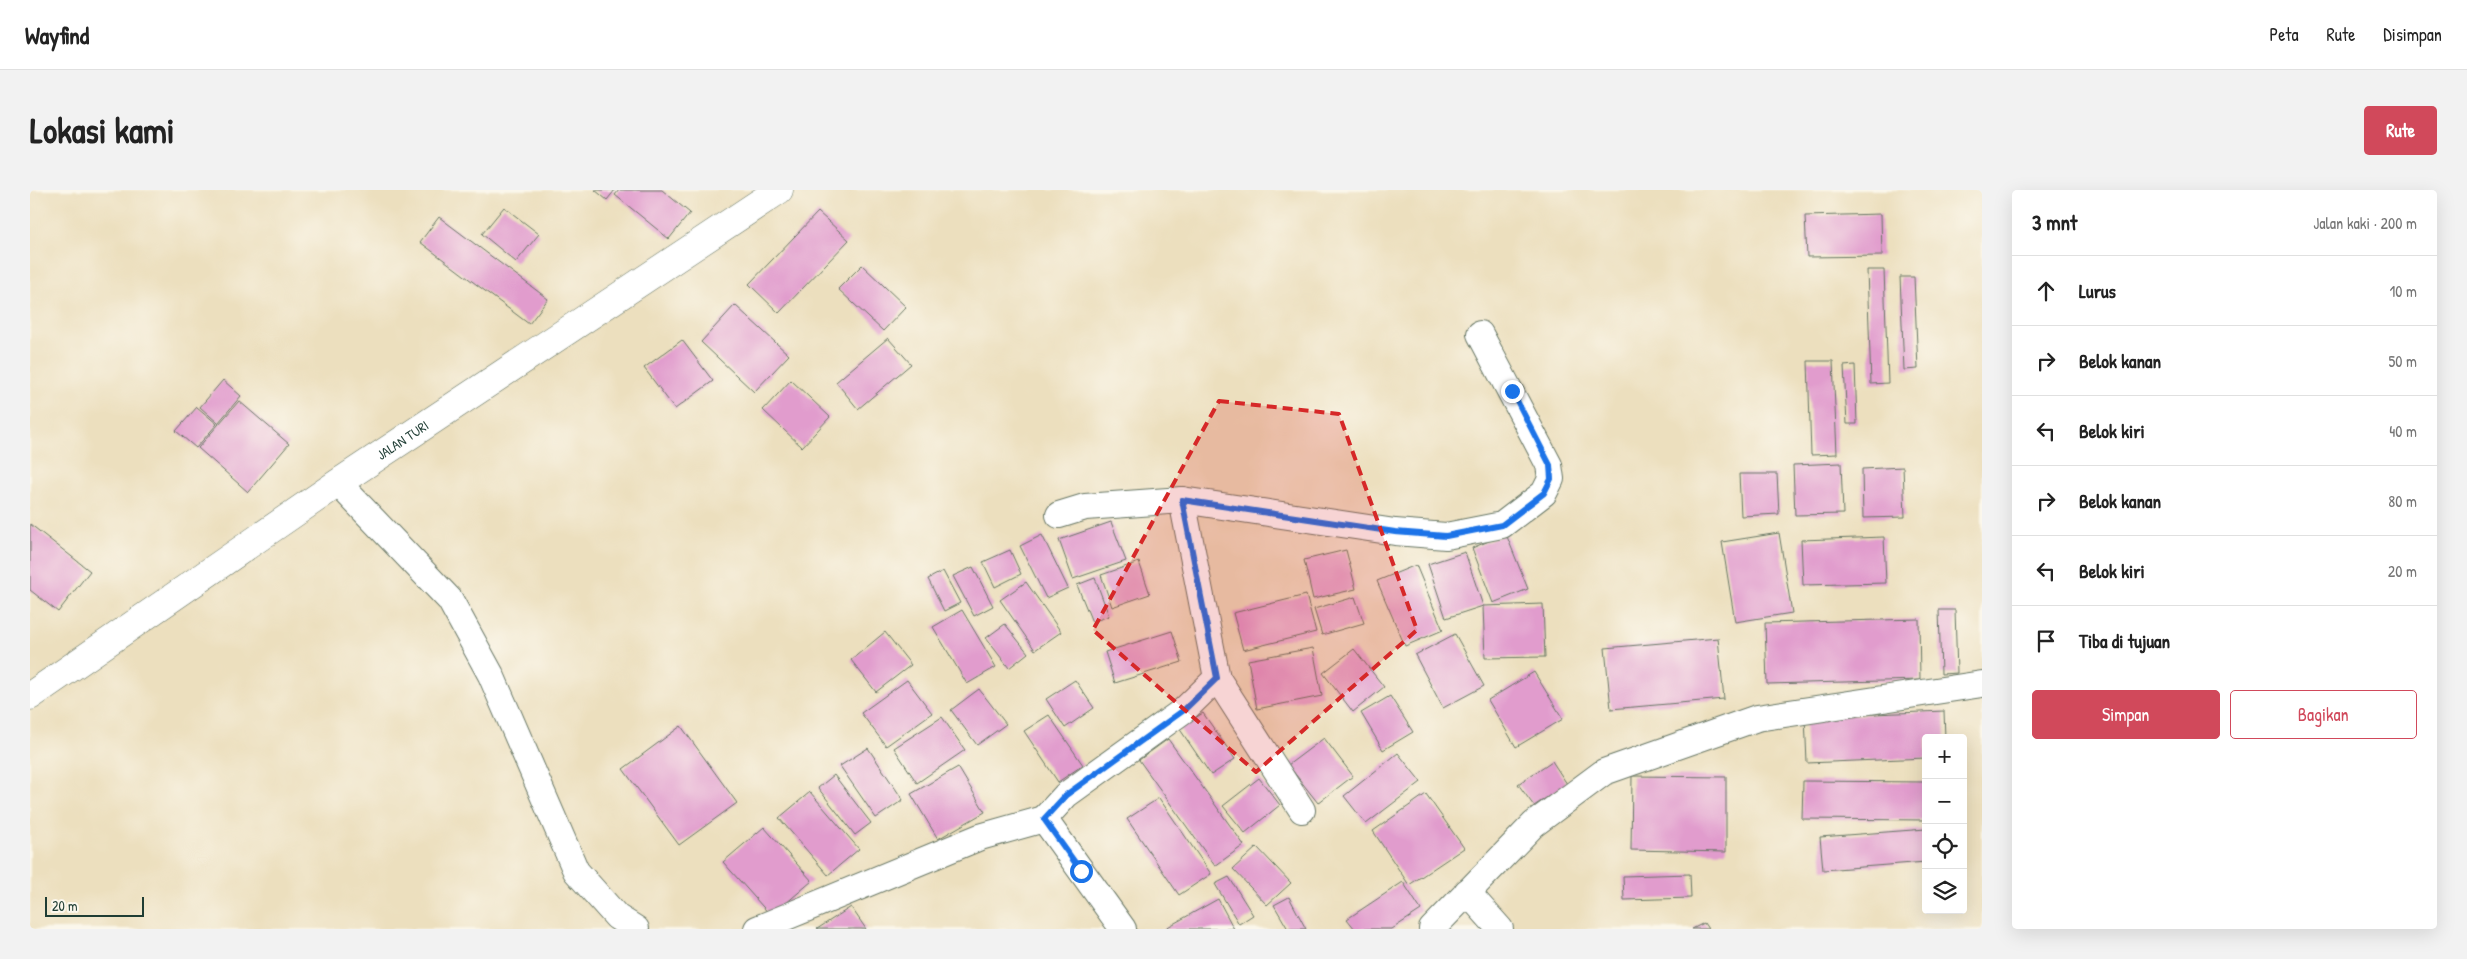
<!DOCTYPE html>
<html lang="id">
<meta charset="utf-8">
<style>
body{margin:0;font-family:"Patrick Hand",sans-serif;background:#f2f2f2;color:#222}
.controls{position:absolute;right:15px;bottom:15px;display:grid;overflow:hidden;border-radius:5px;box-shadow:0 5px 20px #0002}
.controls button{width:45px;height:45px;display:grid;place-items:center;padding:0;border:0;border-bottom:1px solid #e0e0e0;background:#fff;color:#222;font:25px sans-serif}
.scale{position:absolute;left:15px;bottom:12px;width:99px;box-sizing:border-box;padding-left:5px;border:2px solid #1f3d34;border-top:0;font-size:14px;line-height:18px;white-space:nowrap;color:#1f3d34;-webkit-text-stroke:4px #fbf7ec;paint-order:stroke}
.stop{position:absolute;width:15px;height:15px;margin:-11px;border:4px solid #1a73e8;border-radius:50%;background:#fff}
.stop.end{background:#1a73e8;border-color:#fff;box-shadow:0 1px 5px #0008}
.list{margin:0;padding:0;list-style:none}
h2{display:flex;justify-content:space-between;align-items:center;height:65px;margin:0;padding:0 20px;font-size:21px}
h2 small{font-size:16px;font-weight:400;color:#767676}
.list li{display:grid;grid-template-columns:32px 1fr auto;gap:15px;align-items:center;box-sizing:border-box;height:70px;padding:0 20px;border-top:1px solid #e0e0e0}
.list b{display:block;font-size:19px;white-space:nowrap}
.list em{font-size:16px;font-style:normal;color:#767676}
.actions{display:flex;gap:10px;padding:15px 20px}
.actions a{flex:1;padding:11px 0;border:1px solid #d1495b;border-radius:5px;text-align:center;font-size:18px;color:#d1495b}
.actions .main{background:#d1495b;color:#fff}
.icon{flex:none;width:28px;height:28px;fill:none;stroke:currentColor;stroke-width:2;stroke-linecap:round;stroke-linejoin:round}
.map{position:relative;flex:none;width:1952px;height:739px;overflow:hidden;border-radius:5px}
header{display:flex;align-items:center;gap:30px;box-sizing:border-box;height:70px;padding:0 25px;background:#fff;border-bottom:1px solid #e0e0e0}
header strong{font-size:24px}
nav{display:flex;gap:28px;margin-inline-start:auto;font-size:18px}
.intro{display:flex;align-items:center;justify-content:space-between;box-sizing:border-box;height:120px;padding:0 30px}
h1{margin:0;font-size:35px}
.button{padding:12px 22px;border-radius:5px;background:#d1495b;color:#fff;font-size:18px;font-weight:700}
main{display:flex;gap:30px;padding:0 30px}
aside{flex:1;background:#fff;border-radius:5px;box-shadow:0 5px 20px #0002}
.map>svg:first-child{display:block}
.building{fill:#e19ccd}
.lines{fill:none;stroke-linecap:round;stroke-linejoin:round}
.minor-casing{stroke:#677664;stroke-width:28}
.secondary-casing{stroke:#677664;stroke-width:29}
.minor{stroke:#fff;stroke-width:26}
.secondary{stroke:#fff;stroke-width:28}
.route{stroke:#1a73e8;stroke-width:6}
.marked{fill:#d62828;fill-opacity:0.2;stroke:#d62828;stroke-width:4;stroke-dasharray:10 6;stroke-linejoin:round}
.labels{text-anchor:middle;stroke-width:5;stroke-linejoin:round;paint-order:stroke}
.street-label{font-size:14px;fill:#1f3d34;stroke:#fbf7ec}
</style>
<header>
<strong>Wayfind</strong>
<nav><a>Peta</a><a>Rute</a><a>Disimpan</a></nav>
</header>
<div class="intro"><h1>Lokasi kami</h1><a class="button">Rute</a></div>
<main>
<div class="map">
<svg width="1952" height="739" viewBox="0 0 1952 739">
<rect width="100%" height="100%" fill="#fbf7ec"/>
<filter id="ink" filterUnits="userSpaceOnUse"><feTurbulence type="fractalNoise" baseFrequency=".02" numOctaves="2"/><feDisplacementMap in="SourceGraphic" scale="10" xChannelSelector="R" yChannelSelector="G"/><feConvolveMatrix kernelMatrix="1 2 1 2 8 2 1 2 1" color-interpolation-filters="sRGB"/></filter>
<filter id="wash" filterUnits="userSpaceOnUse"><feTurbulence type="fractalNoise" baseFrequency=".0096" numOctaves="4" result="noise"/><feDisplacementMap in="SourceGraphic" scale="20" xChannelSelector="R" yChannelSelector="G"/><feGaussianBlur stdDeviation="1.12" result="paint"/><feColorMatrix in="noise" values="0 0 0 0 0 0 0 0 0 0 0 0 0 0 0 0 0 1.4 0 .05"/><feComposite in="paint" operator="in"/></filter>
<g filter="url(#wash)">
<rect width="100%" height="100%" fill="#ecdfbe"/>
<g id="blocks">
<g class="building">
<path d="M565,0H585L577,10Z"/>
<path d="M589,0H632L660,23L639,49L585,5Z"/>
<path d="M474,17L509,44L486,72L452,44Z"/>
<path d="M788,22L819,50L749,123L719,94Z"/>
<path d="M1851,24L1852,66L1777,67L1775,26Z"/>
<path d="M409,27L518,109L499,134L390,52Z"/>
<path d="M832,75L876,117L853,141L808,99Z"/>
<path d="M1837,80H1854L1858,193L1841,194Z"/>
<path d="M1870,87H1884L1888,179L1874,180Z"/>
<path d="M705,115L759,165L724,202L671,152Z"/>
<path d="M858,148L881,174L828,219L806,192Z"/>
<path d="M652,150L683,191L645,219L614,178Z"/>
<path d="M1778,171H1803L1807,264L1781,265Z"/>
<path d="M1825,175L1827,234H1817L1814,176Z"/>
<path d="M193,190L211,206L188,233L170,217Z"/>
<path d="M761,190L800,227L772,257L733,220Z"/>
<path d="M209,211L259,254L218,302L168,258Z"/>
<path d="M167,217L187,234L166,258L146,241Z"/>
<path d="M1811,273L1813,324L1765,325L1763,275Z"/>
<path d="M1873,277L1875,327L1833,328L1832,279Z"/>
<path d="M1709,284H1747L1749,324L1711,326Z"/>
<path d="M1081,332L1096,371L1043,389L1029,350Z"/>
<path d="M0,334L60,381L28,422L0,400Z"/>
<path d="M1749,343L1762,423L1705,432L1692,352Z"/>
<path d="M1476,344L1498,399L1463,413L1442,358Z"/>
<path d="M1012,345L1038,398L1016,408L990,356Z"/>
<path d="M1854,347L1856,393L1773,395L1771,350Z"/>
<path d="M980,360L991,384L965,397L953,372Z"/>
<path d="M1316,360L1326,399L1283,409L1274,370Z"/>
<path d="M1435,362L1453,416L1416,428L1398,374Z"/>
<path d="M1109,372L1120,404L1082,417L1071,385Z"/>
<path d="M1386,375L1413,440L1375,456L1347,391Z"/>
<path d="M943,377L963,416L944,426L923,386Z"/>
<path d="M913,381L930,413L914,421L898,389Z"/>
<path d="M1065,388L1079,426L1062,432L1047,395Z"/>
<path d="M996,392L1031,442L1005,460L970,410Z"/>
<path d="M1276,405L1286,442L1213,460L1203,423Z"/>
<path d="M1325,407L1334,433L1292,445L1284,419Z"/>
<path d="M1513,414L1515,467L1455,468L1453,416Z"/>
<path d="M932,420L966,477L937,494L903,437Z"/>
<path d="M1909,420H1925L1927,483L1911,484Z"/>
<path d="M1889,429L1890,490L1737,494L1735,433Z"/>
<path d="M975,434L998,463L979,478L956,448Z"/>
<path d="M1142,441L1152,472L1085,493L1075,462Z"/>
<path d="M855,442L881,475L846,502L821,470Z"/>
<path d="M1425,444L1454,496L1413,518L1385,465Z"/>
<path d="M1688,448L1694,509L1581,519L1575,458Z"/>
<path d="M1283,458L1292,506L1227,519L1218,470Z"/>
<path d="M1324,459L1354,497L1323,522L1293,483Z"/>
<path d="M1504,482L1533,529L1486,557L1458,510Z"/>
<path d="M877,490L902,523L856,556L831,523Z"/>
<path d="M1045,490L1064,518L1035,538L1016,509Z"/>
<path d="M949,499L976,534L947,555L921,520Z"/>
<path d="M1360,506L1383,542L1353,560L1331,523Z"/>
<path d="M1914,521L1915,548H1896V568L1777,573L1775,527Z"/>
<path d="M1173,523L1205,569L1181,585L1149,538Z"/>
<path d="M1019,525L1053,575L1028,592L994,541Z"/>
<path d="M912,527L935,560L887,593L864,558Z"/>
<path d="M651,536L707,613L649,655L593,579Z"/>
<path d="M1294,548L1323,586L1288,613L1258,575Z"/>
<path d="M1138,549L1214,655L1185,676L1109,570Z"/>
<path d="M838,558L873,610L846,628L810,576Z"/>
<path d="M1368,563L1391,592L1336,634L1314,606Z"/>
<path d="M1522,571L1537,594L1504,616L1488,594Z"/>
<path d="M928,577L955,622L908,649L881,604Z"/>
<path d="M804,585L841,633L825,645L788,598Z"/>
<path d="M1602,586L1696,587V662L1601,660Z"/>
<path d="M1229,588L1250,615L1215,643L1193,616Z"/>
<path d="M1773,591L1896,592V630L1772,629Z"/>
<path d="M780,602L829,659L798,685L749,628Z"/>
<path d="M1396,604L1434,658L1379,695L1343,641Z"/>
<path d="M1129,608L1181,684L1149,705L1097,629Z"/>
<path d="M734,637L782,691L741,726L693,672Z"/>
<path d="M1896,639V672L1793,680L1790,647Z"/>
<path d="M1227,657L1261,693L1237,715L1203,679Z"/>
<path d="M1660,684L1661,708L1594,710L1593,686Z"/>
<path d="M1199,687L1223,725L1209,734L1185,694Z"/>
<path d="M1373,692L1391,720L1362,739H1325L1317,729Z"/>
<path d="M1259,707L1276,739H1258L1244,715Z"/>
<path d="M1188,709L1204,739H1134Z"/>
<path d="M821,717L836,739H787Z"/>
<path d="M1674,733L1678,739H1662Z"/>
</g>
</g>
</g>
<g filter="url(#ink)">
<use href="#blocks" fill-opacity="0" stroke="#677664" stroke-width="1"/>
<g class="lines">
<g class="minor-casing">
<g id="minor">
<path d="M308,293L420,410L461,485L546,681L587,727L606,739"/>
<path d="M1152,310L1187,488L1272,620"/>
<path d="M1029,325L1055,317L1152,310L1365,342L1416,346L1472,335L1514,303L1521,289L1519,275L1450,144"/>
<path d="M1014,629L1036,605L1154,520L1187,488"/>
<path d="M1437,702L1470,739"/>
<path d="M727,739L950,647L1014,629L1093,739"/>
<path d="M1402,739L1504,634L1574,582L1727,528L1952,494"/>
</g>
</g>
<g class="secondary-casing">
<g id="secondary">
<path id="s1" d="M0,506L308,293L749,0"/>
</g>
</g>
<use href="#minor" class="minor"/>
<use href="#secondary" class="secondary"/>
</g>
</g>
<g class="lines" filter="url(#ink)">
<path class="route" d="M1051,681L1014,629L1036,605L1154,520L1187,488L1152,310L1365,342L1416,346L1472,335L1514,303L1521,289L1520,275L1482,201"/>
</g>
<path class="marked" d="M1189,211L1309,224L1387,440L1226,582L1063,440Z"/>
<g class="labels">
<g class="street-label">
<text dy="5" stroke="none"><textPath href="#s1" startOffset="452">JALAN TURI</textPath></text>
</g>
</g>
</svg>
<div class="controls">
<button>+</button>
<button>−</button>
<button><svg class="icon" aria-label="locate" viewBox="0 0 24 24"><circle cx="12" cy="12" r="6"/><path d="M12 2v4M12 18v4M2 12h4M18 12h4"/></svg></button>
<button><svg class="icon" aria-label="layers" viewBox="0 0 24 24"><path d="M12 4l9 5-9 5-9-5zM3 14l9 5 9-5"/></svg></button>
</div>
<div class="scale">20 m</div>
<div class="stop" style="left:1051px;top:681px"></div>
<div class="stop end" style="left:1482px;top:201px"></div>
</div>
<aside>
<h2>3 mnt<small>Jalan kaki · 200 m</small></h2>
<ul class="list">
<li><svg class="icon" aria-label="ahead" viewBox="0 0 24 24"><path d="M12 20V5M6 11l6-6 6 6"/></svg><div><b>Lurus</b></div><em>10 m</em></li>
<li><svg class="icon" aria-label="right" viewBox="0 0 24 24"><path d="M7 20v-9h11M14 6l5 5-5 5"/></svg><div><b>Belok kanan</b></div><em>50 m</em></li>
<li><svg class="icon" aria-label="left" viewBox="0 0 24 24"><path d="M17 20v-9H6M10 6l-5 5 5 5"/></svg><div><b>Belok kiri</b></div><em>40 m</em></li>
<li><svg class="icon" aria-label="right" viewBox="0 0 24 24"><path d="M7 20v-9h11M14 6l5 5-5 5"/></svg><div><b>Belok kanan</b></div><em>80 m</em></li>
<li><svg class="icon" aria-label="left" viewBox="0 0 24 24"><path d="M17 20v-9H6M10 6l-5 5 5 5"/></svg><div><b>Belok kiri</b></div><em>20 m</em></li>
<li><svg class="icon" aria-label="arrive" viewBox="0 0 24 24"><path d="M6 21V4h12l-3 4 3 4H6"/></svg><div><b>Tiba di tujuan</b></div></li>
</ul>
<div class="actions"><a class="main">Simpan</a><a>Bagikan</a></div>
</aside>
</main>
